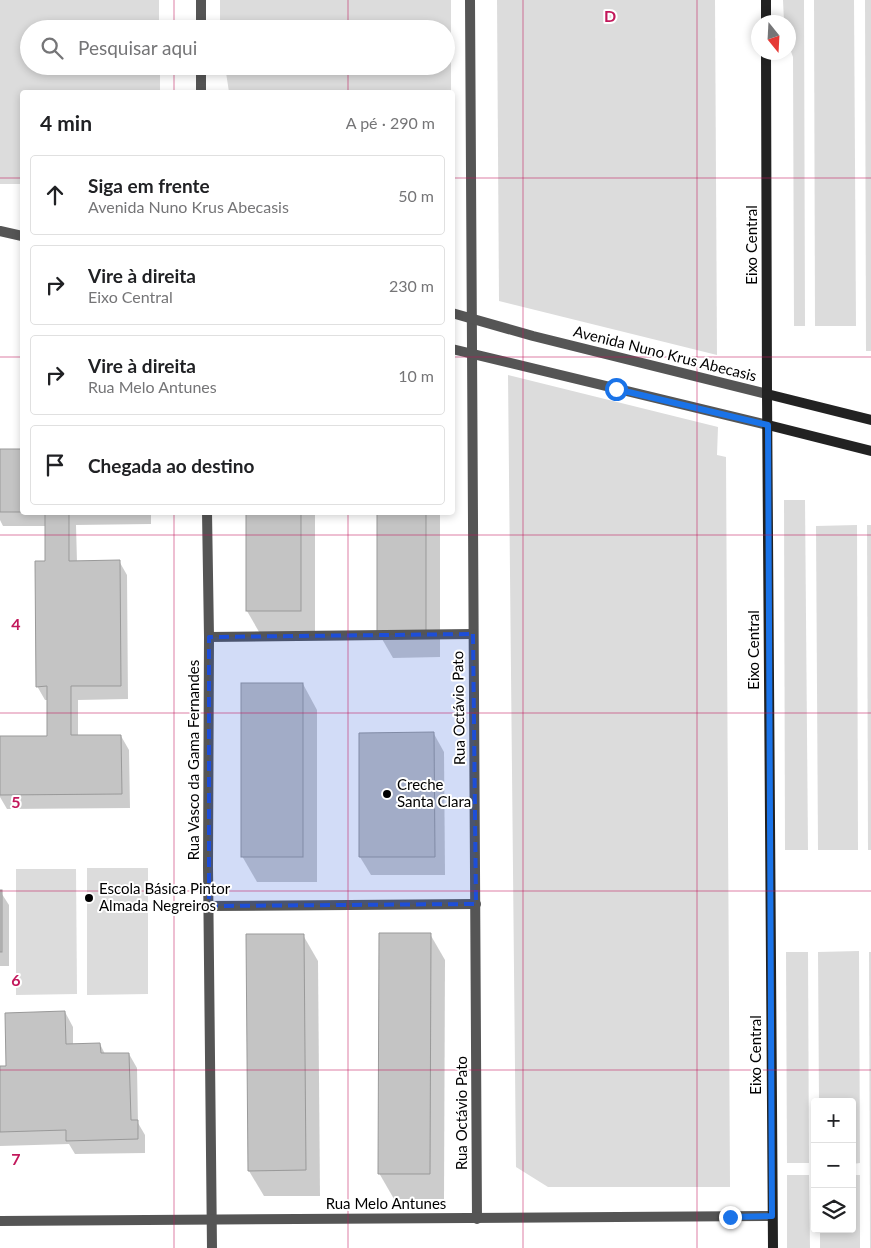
<!DOCTYPE html>
<html lang="pt">
<meta charset="utf-8">
<style>
body{margin:0;font-family:Lato,sans-serif;background:#f2f2f2;color:#202124}
.controls{position:absolute;right:15px;bottom:15px;display:grid;overflow:hidden;border-radius:5px;box-shadow:0 2px 8px #0003}
.controls button{width:45px;height:45px;display:grid;place-items:center;padding:0;border:0;border-bottom:1px solid #e0e0e0;background:#fff;color:#202124;font:25px sans-serif}
.compass{position:absolute;left:751px;top:15px;width:45px;height:45px;border-radius:50%;background:#fff;box-shadow:0 2px 8px #0003;rotate:162deg}
.stop{position:absolute;width:15px;height:15px;margin:-11px;border:4px solid #1a73e8;border-radius:50%;background:#fff}
.stop.end{background:#1a73e8;border-color:#fff;box-shadow:0 1px 5px #0008}
.list{margin:0;padding:0;list-style:none}
h2{display:flex;justify-content:space-between;align-items:center;height:65px;margin:0;padding:0 20px;font-size:21px}
h2 small{font-size:16px;font-weight:400;color:#757577}
.list li{display:grid;grid-template-columns:32px 1fr auto;gap:15px;align-items:center;box-sizing:border-box;height:80px;margin:0 10px 10px;padding:0 10px;border:1px solid #e0e0e0;border-radius:5px}
.list b{display:block;font-size:19px;white-space:nowrap}
.list p{margin:0;font-size:16px;white-space:nowrap;color:#757577}
.list em{font-size:16px;font-style:normal;color:#757577}
.icon{flex:none;width:28px;height:28px;fill:none;stroke:currentColor;stroke-width:2;stroke-linecap:round;stroke-linejoin:round}
.map{position:relative;flex:none;width:871px;height:1248px;overflow:hidden}
.search{position:absolute;background:#fff;box-shadow:0 2px 8px #0003;left:20px;top:20px;width:435px;height:55px;display:flex;align-items:center;gap:12px;box-sizing:border-box;padding:0 18px;border-radius:28px;color:#757577;font-size:19px}
.panel{position:absolute;background:#fff;box-shadow:0 2px 8px #0003;left:20px;top:90px;width:435px;height:425px;border-radius:5px}
.map>svg:first-child{display:block}
.green{fill:#dcdcdc}
.shadow{fill:#0003}
.building{fill:#c4c4c4;stroke:#999}
.lines{fill:none;stroke-linecap:round;stroke-linejoin:round}
.street{stroke:#555;stroke-width:10}
.secondary{stroke:#222;stroke-width:10}
.route{stroke:#1a73e8;stroke-width:6}
.marked{fill:#1d4ed8;fill-opacity:0.2;stroke:#1d4ed8;stroke-width:4;stroke-dasharray:10 6;stroke-linejoin:round}
.grid{fill:none;stroke:#c2185b;stroke-width:1;stroke-opacity:0.55}
.poi-dot{fill:#000;stroke:#fff;stroke-width:2}
.labels{text-anchor:middle;stroke-width:4;stroke-linejoin:round;paint-order:stroke}
.street-label{font-size:15px;fill:#000;stroke:#fff}
.poi-label{font-size:15px;fill:#000;stroke:#fff;text-anchor:start}
.grid-label{font-size:16px;text-anchor:middle;font-weight:bold;fill:#c2185b;stroke:#fff;stroke-width:4;stroke-linejoin:round;paint-order:stroke}
</style>
<div class="map">
<svg width="871" height="1248" viewBox="0 0 871 1248">
<rect width="100%" height="100%" fill="#fff"/>
<g class="green">
<path d="M0,0H159V29H29V66H160V92H22V184H0Z"/>
<path d="M220,0H451V92H229L225,66H446V29H220Z"/>
<path d="M497,0H715L717,355L499,301Z"/>
<path d="M783,0H804L805,326H794L793,57L789,46L788,22H784Z"/>
<path d="M814,0H854L856,326H815Z"/>
<path d="M865,0H871V351H866Z"/>
<path d="M508,375L718,427L717,455L726,457L730,1187H548L516,1167Z"/>
<path d="M784,500H805L808,850H785Z"/>
<path d="M857,525L858,850H818L816,526Z"/>
<path d="M867,525H871V850H868Z"/>
<path d="M87,868H148V994L87,995Z"/>
<path d="M16,869H76L77,994L16,995Z"/>
<path d="M859,951L860,1163L852,1164V1102H819L818,952Z"/>
<path d="M786,952H808L809,1163H787Z"/>
<path d="M869,952H871V1248H870Z"/>
<path d="M787,1175H809L810,1248H787Z"/>
<path d="M852,1175H860V1248H820V1229H852Z"/>
</g>
<g class="shadow">
<path d="M0,450H22V512H151V524L76,525L77,562L119,561L127,575L128,699L78,700V737L121,736L129,750L130,808L7,809L0,797V738L48,737V700H45L37,686L46,562V526H3L0,520Z"/>
<path d="M247,512H315V637H262L247,611Z"/>
<path d="M378,512H440V657L393,658L378,632Z"/>
<path d="M303,684L317,710V882H257L242,856Z"/>
<path d="M434,734L444,752L445,875H371L360,857Z"/>
<path d="M0,891L9,905V966H0Z"/>
<path d="M430,934L445,960L444,1199H394L379,1173Z"/>
<path d="M303,935L318,961L320,1196H264L249,1171Z"/>
<path d="M65,1012L73,1027V1045L100,1044L105,1054H129L137,1068L138,1123L145,1135V1153L75,1154L69,1144L0,1146V1067H8Z"/>
</g>
<g class="building">
<rect x="0" y="449" width="22" height="63"/>
<path d="M45,512H69V561L120,560L121,686H71V735H121L122,794L0,795V736H47V686L36,687L35,561H45Z"/>
<rect x="246" y="512" width="55" height="99"/>
<rect x="377" y="512" width="49" height="120"/>
<rect x="241" y="683" width="62" height="174"/>
<path d="M434,732L435,857H359V733Z"/>
<rect x="0" y="890" width="2" height="62"/>
<path d="M379,933H431L430,1174H378Z"/>
<path d="M246,934H304L306,1170L248,1171Z"/>
<path d="M65,1011L66,1044L100,1043L101,1053H129L131,1120H138V1139L66,1141V1130L0,1132V1066H6L5,1013Z"/>
</g>
<g class="lines">
<g class="street">
<path d="M201,0V29"/>
<path d="M470,0L477,1219"/>
<path d="M201,66V92"/>
<path d="M0,231L22,236"/>
<path d="M452,313L533,336L767,394"/>
<path d="M452,349L768,425"/>
<path d="M207,512L209,637L208,867L212,1248"/>
<path d="M209,637L473,634"/>
<path d="M209,906L476,904"/>
<path d="M0,1221L772,1216"/>
</g>
<g class="secondary">
<path d="M766,0V22"/>
<path d="M766,52L767,394L773,1248"/>
<path d="M767,394L871,420"/>
<path d="M768,425L871,451"/>
</g>
</g>
<g class="lines">
<path class="route" d="M616,389L768,425L772,1216L730,1217"/>
</g>
<path class="marked" d="M473,634L476,904L209,906V637Z"/>
<path class="grid" d="M174,0V29M348,0V29M523,0V1248M697,0V1248M174,66V92M348,66V92M0,178H22M452,178H871M0,357H22M452,357H871M174,512V1248M348,512V1248M0,535H871M0,713H871M0,891H871M0,1070H871"/>
<g class="poi-dot">
<circle cx="387" cy="794" r="5"/>
<circle cx="89" cy="898" r="5"/>
</g>
<g class="labels">
<g class="street-label">
<text transform="translate(752 245) rotate(-90)" y="5">Eixo Central</text>
<text transform="translate(665 354) rotate(14)" y="5">Avenida Nuno Krus Abecasis</text>
<text transform="translate(754 650) rotate(-90)" y="5">Eixo Central</text>
<text transform="translate(459 708) rotate(-91)" y="5">Rua Octávio Pato</text>
<text transform="translate(194 760) rotate(-90)" y="5">Rua Vasco da Gama Fernandes</text>
<text transform="translate(756 1055) rotate(-90)" y="5">Eixo Central</text>
<text transform="translate(462 1113) rotate(-90)" y="5">Rua Octávio Pato</text>
<text x="386" y="1209">Rua Melo Antunes</text>
</g>
<g class="poi-label">
<text x="397" y="790">Creche<tspan x="397" dy="17">Santa Clara</tspan></text>
<text x="99" y="894">Escola Básica Pintor<tspan x="99" dy="17">Almada Negreiros</tspan></text>
</g>
</g>
<g class="grid-label">
<text x="610" y="22">D</text>
<text x="16" y="630">4</text>
<text x="16" y="808">5</text>
<text x="16" y="986">6</text>
<text x="16" y="1165">7</text>
</g>
</svg>
<div class="controls">
<button>+</button>
<button>−</button>
<button><svg class="icon" aria-label="layers" viewBox="0 0 24 24"><path d="M12 4l9 5-9 5-9-5zM3 14l9 5 9-5"/></svg></button>
</div>
<svg class="compass" viewBox="-18 -18 36 36"><path d="M0-13l5 13h-10z" fill="#e53935"/><path d="M0 13l5-13h-10z" fill="#757577"/></svg>
<div class="stop" style="left:616px;top:389px"></div>
<div class="stop end" style="left:730px;top:1217px"></div>
<div class="search"><svg class="icon" aria-label="search" viewBox="0 0 24 24"><circle cx="10" cy="10" r="6"/><path d="M15 15l6 6"/></svg>Pesquisar aqui</div>
<section class="panel">
<h2>4 min<small>A pé · 290 m</small></h2>
<ul class="list">
<li><svg class="icon" aria-label="ahead" viewBox="0 0 24 24"><path d="M12 20V5M6 11l6-6 6 6"/></svg><div><b>Siga em frente</b><p>Avenida Nuno Krus Abecasis</p></div><em>50 m</em></li>
<li><svg class="icon" aria-label="right" viewBox="0 0 24 24"><path d="M7 20v-9h11M14 6l5 5-5 5"/></svg><div><b>Vire à direita</b><p>Eixo Central</p></div><em>230 m</em></li>
<li><svg class="icon" aria-label="right" viewBox="0 0 24 24"><path d="M7 20v-9h11M14 6l5 5-5 5"/></svg><div><b>Vire à direita</b><p>Rua Melo Antunes</p></div><em>10 m</em></li>
<li><svg class="icon" aria-label="arrive" viewBox="0 0 24 24"><path d="M6 21V4h12l-3 4 3 4H6"/></svg><div><b>Chegada ao destino</b></div></li>
</ul>
</section>
</div>
